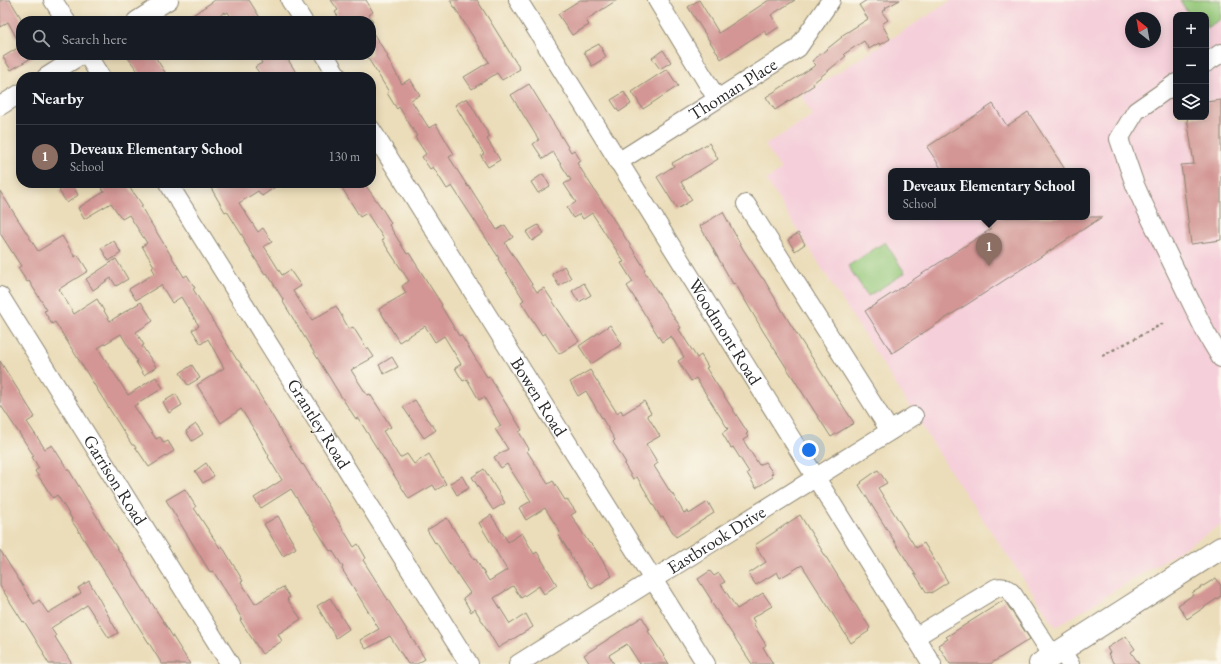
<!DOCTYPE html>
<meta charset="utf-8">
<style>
body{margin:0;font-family:"EB Garamond",serif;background:#20242c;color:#f1f3f6}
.controls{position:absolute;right:12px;top:12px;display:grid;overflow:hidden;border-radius:8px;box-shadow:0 2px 10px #0003}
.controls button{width:36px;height:36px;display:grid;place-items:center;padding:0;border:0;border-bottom:1px solid #363941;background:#171b24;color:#f1f3f6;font:20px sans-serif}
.compass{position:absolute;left:1125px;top:12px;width:36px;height:36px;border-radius:50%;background:#171b24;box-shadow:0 2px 10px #0003;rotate:329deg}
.you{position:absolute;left:809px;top:450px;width:14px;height:14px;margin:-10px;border:3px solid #fff;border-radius:50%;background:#1a73e8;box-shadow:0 0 0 6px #1a73e833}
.badge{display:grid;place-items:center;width:26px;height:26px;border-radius:50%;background:#d93025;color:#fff;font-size:13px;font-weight:700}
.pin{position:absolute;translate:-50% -33px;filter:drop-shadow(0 1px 2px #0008)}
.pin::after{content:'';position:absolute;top:21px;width:14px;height:12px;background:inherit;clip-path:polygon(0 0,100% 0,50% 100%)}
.popup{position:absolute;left:888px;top:168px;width:202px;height:52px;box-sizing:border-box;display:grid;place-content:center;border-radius:8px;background:#171b24;filter:drop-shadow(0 1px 3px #0005);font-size:13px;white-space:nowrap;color:#9ea1a6}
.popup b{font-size:15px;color:#f1f3f6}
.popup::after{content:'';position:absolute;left:50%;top:100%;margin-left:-8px;border:8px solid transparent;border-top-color:#171b24}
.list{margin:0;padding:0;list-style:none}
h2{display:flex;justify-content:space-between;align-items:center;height:52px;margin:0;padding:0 16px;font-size:17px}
h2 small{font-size:13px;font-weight:400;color:#9ea1a6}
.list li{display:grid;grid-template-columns:26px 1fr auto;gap:12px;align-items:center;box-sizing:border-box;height:64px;padding:0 16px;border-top:1px solid #363941}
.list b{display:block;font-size:15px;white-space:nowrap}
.list p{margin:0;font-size:13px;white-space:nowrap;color:#9ea1a6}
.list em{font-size:13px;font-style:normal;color:#9ea1a6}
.icon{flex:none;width:22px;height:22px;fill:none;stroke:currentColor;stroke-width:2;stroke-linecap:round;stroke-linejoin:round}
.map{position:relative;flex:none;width:1221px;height:664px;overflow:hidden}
.search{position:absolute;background:#171b24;box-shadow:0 2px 10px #0003;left:16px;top:16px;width:360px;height:44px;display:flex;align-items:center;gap:10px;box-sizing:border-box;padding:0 14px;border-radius:16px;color:#9ea1a6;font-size:15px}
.panel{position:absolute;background:#171b24;box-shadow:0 2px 10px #0003;left:16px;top:72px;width:360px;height:116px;border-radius:16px}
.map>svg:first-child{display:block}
.built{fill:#f5cfda;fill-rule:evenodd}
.green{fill:#94c879;stroke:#607a52}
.building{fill:#d39694}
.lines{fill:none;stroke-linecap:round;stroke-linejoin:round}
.minor-casing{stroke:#8b8472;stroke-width:20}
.major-casing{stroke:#8b8472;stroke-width:24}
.path{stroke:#8b8472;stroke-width:2.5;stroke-dasharray:3 3;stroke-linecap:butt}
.minor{stroke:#fff;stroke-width:18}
.major{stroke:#fff;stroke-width:22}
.labels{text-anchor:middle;stroke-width:4;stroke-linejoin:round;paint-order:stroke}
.street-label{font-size:18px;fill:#2b2b2b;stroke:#fbf7ec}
</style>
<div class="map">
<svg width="1221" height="664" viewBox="0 0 1221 664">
<rect width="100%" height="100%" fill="#fbf7ec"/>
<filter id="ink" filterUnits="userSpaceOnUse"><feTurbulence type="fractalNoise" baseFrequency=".025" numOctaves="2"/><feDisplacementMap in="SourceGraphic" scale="8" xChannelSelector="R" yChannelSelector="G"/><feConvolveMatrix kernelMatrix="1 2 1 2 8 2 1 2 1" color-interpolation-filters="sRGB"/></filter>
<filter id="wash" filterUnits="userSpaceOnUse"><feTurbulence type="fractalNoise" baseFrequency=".012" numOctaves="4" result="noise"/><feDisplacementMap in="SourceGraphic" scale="16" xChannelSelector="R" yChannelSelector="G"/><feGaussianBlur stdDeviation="0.9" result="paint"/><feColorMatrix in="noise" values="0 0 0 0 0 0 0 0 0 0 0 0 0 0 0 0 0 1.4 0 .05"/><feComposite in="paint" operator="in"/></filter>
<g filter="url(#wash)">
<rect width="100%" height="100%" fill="#ebddb9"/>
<path class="built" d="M952,0H1221V525L1056,627L956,480L766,180L781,170L765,145L813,116L801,96ZM1176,15H1206V117H1176ZM1131,18H1155V42H1131ZM891,171H1087V217H891Z"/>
<g class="green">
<path d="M1180,0H1221V19L1206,28V15H1189Z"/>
<path d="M885,242L905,273L868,296L848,266Z"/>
</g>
<g id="blocks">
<g class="building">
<path d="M0,0H10L21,18V46L8,22L0,27Z"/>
<path d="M215,0H249L262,21H233L228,12L225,14V12L212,21H184Z"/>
<path d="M331,0H366L373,12L369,15L373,21H341L335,12L338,10Z"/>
<path d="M450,0H477L520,69L502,80L497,73L472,89L464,77L489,62Z"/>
<path d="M580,0H617L586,20L589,25L572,35L558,14Z"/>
<path d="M699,0L719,33L769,0H795L771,15L779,27L767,35L764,31L721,59L688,7Z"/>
<path d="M867,0H900L885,8L886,9L882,12L888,20L882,24L890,39L880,45L879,43L869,49L864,41L844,54L846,56L813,83L814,85L775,110L766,97L816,65L812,61L842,37L841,36L868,19L859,5Z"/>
<path d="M371,30L388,56L387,57L402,84L410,79L420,95L411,100L429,128L436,124L454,154L449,157L468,187L469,186L497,230L505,225L513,237L505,243L537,292L544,288L579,341L559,354L545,333L542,335L521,302L524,300L498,259L499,258L452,186L447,189L433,167L430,169L422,157L426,154L415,137L417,136L399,107L397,109L387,93L389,92L366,55H371Z"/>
<path d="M599,44L606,57L592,66L584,52Z"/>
<path d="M21,46V55H36L11,70L3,57Z"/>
<path d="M663,50L671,62L660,69L652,58Z"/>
<path d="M126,55H154L168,77H142Z"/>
<path d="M268,55H285L299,77H262L255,67L262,63L260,60Z"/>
<path d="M667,69L678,86L643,109L632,92Z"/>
<path d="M529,84L571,152L574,150L581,161L577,163L630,245L645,269L644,271L681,328L679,329L680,331L697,358L701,355L708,367L706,368L708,371L748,433L746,434L748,437L743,440L759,465L765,462L773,473L771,474L773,477L756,488L747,473L749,472L733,447L731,448L722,433L728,429L696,378L691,381L678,361L684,357L671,336L662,342L627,286L633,282L621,263L624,262L592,213L583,219L580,214L573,218L567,208L576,202L564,184L571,180L553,152L543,159L533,144L539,140L511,95Z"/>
<path d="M624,92L631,104L619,112L611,100Z"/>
<path d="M467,98L490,137L487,139L500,160L488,167L481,156L484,154L455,105Z"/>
<path d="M1221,100V240L1191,244L1181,165L1194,164L1187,117H1206V102Z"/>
<path d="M993,104L1007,126L1028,112L1066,171H943L927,147Z"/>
<path d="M709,143L718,159L681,182L692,200L677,209L657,177L674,166L672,163Z"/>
<path d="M543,174L550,186L538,193L531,182Z"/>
<path d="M71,183L78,195L67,203L59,191Z"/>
<path d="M98,183H127L133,193H134L143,206L141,207L167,249L184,277L187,275L195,288L193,289L237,360H238L245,370L289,444L302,465L303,464L354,547L358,544L366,558L363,560L425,659L417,664H408L390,636L366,649L360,640L379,629L342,569L343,567L332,550L330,551L291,489L261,508L254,498L282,480L268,457L269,456L257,434L241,409L221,423L197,385L224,368L208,339L201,344L192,330L199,326L181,297L172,303L161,285L136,300L129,289L155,273L152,268L154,266L142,246L147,243L129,215L122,219L111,203L84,219L78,208L104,192Z"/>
<path d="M208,183H281L262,196L258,191L239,203L258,232L263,228L272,242L264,246L282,275L290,270L301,286L293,291L312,320L336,306L349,329L353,327L367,349L368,348L374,357L351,370L367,395L370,394L391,427L383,431L400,458L407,454L414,464L429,454L446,484L436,490L433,485L409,499L358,418L356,419L342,398L283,302L284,301L267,273L265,274L244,241L245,240L227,211L225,212Z"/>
<path d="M339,183H364L383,210L391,223L389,225L407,254L409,253L442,305L441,306L459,336L461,335L487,377L489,376L522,430L519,432L529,449L527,451L548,484L553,481L565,500L567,499L576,512L571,515L589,543H590L594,547L612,576L592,589L570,555H571L558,534L560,532L545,508L526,520L519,508L531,501L507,464L501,468L494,457L508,449L495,429L501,426L484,397L479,400L467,379L463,381L455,368L461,364L444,336L435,342L425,326L399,342L379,309L406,293L402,286L409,281L382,240L384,239L367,213L360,217Z"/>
<path d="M0,191L38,251L62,236L75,257L78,255L88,271L59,289L74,314L97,299L110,321L141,302L153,321L136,332L144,345L142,346L156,367L144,375L136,362L137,361L121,334L98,348L128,395L156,377L163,388L134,406L156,439L160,437L164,443L168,441L174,451L149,467L134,445H132L55,322L52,324L44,311L47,310L29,281L27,282L18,268L21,266L0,233Z"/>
<path d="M723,212L743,249L762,278H763L791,325L854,423L831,437L763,331L735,283L733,284L700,226Z"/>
<path d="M983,217H1102L892,353L865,311L991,229Z"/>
<path d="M538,225L544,233L532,241L526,232Z"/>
<path d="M798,233L805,244L795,251L788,240Z"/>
<path d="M114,241L121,253L109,261L101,248Z"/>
<path d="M116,259L128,279L116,286L111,278L93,290L86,279Z"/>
<path d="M564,266L571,278L559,286L552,274Z"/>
<path d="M584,283L591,295L579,302L572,291Z"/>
<path d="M610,325L622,344L591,364L579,346Z"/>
<path d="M392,357L398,367L384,374L379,365Z"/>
<path d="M0,361L35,417L27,422L45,449L52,445L68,470H69L105,530L119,551L190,664H162L80,533L71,520L72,519L57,495L53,498L35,471L39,468L32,457L34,456L0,404Z"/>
<path d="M192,365L200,378L188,385L180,373Z"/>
<path d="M590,370L617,413L621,410L623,414L644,401L651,413L647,415L660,436L646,444L658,463L654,466L671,493H672L684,513L688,511L689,514L708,502L714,513L676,537L663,517L661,518L637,477L633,479L624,464L626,463L613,442L615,440L586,391L578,396L570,382Z"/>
<path d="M176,394L182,405L169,413L163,402Z"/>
<path d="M415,400L427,419H428L436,430L424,438L403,407Z"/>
<path d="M196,424L203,434L192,441L186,431Z"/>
<path d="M206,463L214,476L203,483L195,471Z"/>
<path d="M484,469L505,503L493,510L472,477Z"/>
<path d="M878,470L887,483L878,488L916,548L924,543L948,582L931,593L930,592L927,593L859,485L862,483L861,482Z"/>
<path d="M462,476L469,488L457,495L450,483Z"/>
<path d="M185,489L196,507L194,508L220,548L222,546L243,581L241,582L255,604L283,587L290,597L287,599L301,619L278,634L282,641L262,654L240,620L242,619L229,596L213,571L210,572L166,500Z"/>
<path d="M491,515L508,542L522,533L534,554L537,552L557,585L544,594L539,586L521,598L513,586L494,598L510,624L526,614L533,627L498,648L475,609L471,612L463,598L470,593L452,566H451L436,542L435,543L427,530L447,518L462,542L463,541L474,559L475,558L489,581L507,570L479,523Z"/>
<path d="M800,515L870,628L868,630L869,631L851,643L802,565L780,578L777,572L756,585L748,574L766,562L755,545Z"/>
<path d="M278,516L296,548L283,556L264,524Z"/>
<path d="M0,550L34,604L39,600L48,613L81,593L78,588L89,581L118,633L109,638L87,605L51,628L56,636L55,637L72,664H49L43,654L44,653L24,621L23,622L0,586Z"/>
<path d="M710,571L714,576L719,573L725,582L721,584L737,609L763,593L772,606L752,618L755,623L753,624L766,645L763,647L773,664H752L711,602L712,601L698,579Z"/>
<path d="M1216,578L1221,586V596L1187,619L1178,605L1193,595L1192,593Z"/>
<path d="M330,598L349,629L336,638L317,606Z"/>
<path d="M1004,600L1030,639L990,664H950L938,645L948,639L946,637Z"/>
<path d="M642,617L650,630L648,631L669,664H640L627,644L609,655L614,664H590L584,655Z"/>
<path d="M1126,636L1135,649L1131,652L1139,664H1114L1108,654L1110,653L1107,648Z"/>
</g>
</g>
</g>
<g filter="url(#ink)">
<use href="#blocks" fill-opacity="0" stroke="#8b8472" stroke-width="1"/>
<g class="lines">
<g class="minor-casing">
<g id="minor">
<path d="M53,0L66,21"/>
<path d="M290,0L303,21"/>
<path id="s1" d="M518,0L932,664"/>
<path d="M657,0L717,99"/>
<path d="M136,21L169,0"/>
<path d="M87,55L101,77"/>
<path d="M325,55L338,77"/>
<path d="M1206,63L1221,53"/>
<path d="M46,77L81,55"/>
<path d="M1176,83L1136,111L1119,139L1135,185L1143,203L1206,333L1221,358"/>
<path d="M0,106L21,93"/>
<path id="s2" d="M371,129L706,664"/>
<path id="s3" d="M618,162L798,48L831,0"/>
<path id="s4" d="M168,183L469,664"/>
<path d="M746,204L890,431"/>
<path id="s5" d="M0,296L230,664"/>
<path d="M915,637L996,588C1003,586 1007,588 1012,593L1053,656"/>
<path d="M1061,650L1070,664"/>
<path id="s6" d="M518,664L914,416"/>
</g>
</g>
<g class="major-casing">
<path id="major" d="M1040,664L1221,548"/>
</g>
<path class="path" d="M1102,356L1164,323"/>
<use href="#minor" class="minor"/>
<use href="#major" class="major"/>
</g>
</g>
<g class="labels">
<g class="street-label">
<text dy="6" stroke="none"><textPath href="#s3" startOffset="136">Thoman Place</textPath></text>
<text dy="6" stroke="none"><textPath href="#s1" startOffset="391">Woodmont Road</textPath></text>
<text dy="6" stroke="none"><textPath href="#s2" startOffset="316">Bowen Road</textPath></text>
<text dy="6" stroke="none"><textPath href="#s4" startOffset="284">Grantley Road</textPath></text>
<text dy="6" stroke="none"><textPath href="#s5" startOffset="217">Garrison Road</textPath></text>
<text dy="6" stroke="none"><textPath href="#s6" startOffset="234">Eastbrook Drive</textPath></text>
</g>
</g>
</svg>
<div class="controls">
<button>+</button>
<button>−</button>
<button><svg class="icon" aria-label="layers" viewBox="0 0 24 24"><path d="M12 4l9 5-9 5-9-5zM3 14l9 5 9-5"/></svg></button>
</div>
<svg class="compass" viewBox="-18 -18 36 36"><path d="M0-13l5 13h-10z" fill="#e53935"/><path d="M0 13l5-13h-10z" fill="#9ea1a6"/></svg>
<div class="you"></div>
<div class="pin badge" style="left:989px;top:266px;background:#8d6e63">1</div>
<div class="popup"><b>Deveaux Elementary School</b>School</div>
<div class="search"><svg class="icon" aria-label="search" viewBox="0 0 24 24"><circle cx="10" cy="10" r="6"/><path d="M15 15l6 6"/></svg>Search here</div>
<section class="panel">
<h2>Nearby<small></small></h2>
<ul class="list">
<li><span class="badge" style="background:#8d6e63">1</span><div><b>Deveaux Elementary School</b><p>School</p></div><em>130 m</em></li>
</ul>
</section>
</div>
